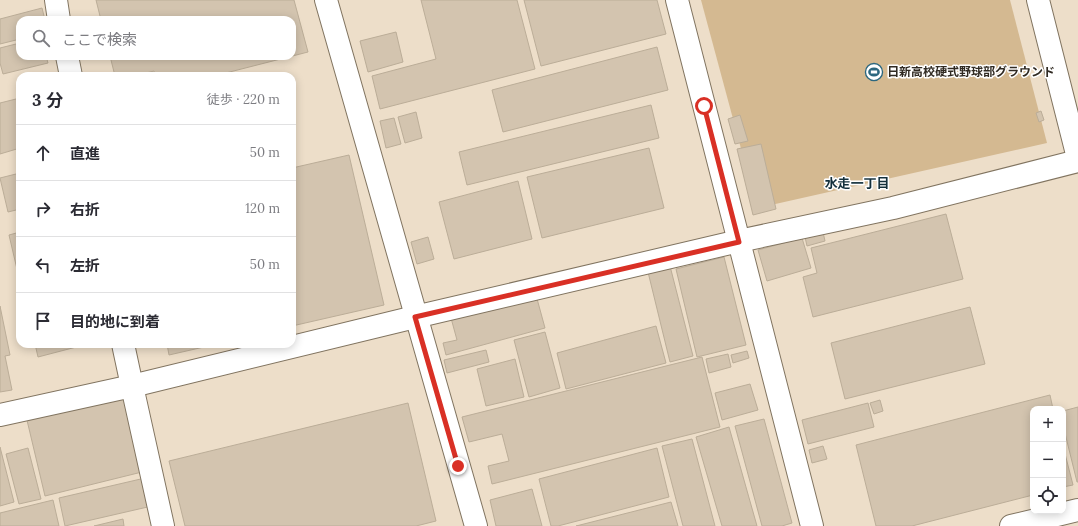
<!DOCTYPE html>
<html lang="ja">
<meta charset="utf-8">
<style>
body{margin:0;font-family:Lora,"Noto Sans JP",serif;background:#f2f2f3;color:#2b2b33}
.controls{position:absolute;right:12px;bottom:12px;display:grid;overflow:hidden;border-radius:8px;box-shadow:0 2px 10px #0003}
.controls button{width:36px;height:36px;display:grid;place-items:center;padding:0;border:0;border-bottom:1px solid #e1e1e2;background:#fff;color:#2b2b33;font:20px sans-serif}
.stop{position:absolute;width:12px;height:12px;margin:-9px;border:3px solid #d93025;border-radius:50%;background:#fff}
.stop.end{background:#d93025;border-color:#fff;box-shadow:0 1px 4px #0008}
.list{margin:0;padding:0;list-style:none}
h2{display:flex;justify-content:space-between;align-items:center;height:52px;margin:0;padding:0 16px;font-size:17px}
h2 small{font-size:13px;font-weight:400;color:#7c7c81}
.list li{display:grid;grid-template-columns:26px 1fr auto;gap:12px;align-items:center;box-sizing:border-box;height:56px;padding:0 16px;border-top:1px solid #e1e1e2}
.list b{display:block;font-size:15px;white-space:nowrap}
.list em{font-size:13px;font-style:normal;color:#7c7c81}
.icon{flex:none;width:22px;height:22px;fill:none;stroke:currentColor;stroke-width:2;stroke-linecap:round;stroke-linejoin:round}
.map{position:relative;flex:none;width:1078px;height:526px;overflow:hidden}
.search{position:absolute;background:#fff;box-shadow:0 2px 10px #0003;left:16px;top:16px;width:280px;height:44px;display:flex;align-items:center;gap:10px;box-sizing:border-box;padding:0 14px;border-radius:12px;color:#7c7c81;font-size:15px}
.panel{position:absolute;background:#fff;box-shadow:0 2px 10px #0003;left:16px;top:72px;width:280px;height:276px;border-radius:12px}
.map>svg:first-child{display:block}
.pitch{fill:#d4b991}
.building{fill:#d3c4af;stroke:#bbad98}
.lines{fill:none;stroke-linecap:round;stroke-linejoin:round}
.street-casing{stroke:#817460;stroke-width:24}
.secondary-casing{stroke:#817460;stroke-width:24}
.street{stroke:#fff;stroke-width:22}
.secondary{stroke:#fff;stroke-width:22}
.route{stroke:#d93025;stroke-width:5}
.labels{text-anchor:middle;stroke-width:3;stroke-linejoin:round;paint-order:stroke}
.poi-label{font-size:12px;font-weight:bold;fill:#302a22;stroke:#fff;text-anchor:start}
.neighbourhood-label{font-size:13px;font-weight:bold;fill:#14303c;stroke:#fff}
</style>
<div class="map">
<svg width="1078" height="526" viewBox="0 0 1078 526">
<rect width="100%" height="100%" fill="#eddec9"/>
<path class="pitch" d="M701,0H1010L1047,143L757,208Z"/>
<g class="building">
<path d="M96,0H294L308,52L214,76H155L154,71L134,76H115L110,56H292V20H101Z"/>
<path d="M421,0H517L535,69L380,109L372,76L436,59Z"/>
<path d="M524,0H657L666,34L541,66Z"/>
<path d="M42,8L45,20H20V39L0,44V19Z"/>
<path d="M396,32L403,62L368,72L360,41Z"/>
<path d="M20,43V56H46L48,63L3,74L0,63V48Z"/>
<path d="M657,47L668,90L503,132L492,90Z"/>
<path d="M20,98V148L0,154V103Z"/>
<path d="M651,105L659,138L467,185L459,152Z"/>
<path d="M1041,111L1044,120L1039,122L1036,113Z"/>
<path d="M416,112L422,138L405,143L398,117Z"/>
<path d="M740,115L748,141L735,144L728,119Z"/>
<path d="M394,118L401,144L386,148L380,121Z"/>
<path d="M761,144L776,209L753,215L737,149Z"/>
<path d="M649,148L664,208L542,238L527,177Z"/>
<path d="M349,155L384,305L292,326V168Z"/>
<path d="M20,173V209L8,212L0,178Z"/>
<path d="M518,181L532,239L454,259L439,202Z"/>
<path d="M946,214L963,279L813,317L803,277L817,273L811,248Z"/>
<path d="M20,232V282L9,235Z"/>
<path d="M823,232L825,241L807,246L805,237Z"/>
<path d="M428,237L434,259L417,264L411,242Z"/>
<path d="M802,238L811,268L767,281L758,250Z"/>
<path d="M724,257L746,345L697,357L676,269Z"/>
<path d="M670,266L693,356L670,362L648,272Z"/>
<path d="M536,295L545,328L446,355L443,343L457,340L451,318Z"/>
<path d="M0,306L10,355L5,356L12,390L0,392Z"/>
<path d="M970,307L985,364L845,399L831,343Z"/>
<path d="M656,326L666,363L566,389L557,353Z"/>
<path d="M545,332L560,388L529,397L514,340Z"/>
<path d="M35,344H84V345L38,357Z"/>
<path d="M167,344H217L169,355Z"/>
<path d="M486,350L489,362L447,373L444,360Z"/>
<path d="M747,351L749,358L733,363L731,355Z"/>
<path d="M728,354L731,367L709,373L706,359Z"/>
<path d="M702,357L720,427L492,484L488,466L509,461L502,434L469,442L462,417Z"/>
<path d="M515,359L524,397L486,406L477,369Z"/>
<path d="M750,384L758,410L722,420L715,393Z"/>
<path d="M126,391L146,471L45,496L26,416Z"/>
<path d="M1050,395L1053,409H1033V495L912,526H876L856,445Z"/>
<path d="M880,400L883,411L874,414L870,403Z"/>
<path d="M408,403L436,521L416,526H185L169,461Z"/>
<path d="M868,403L874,427L808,444L802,420Z"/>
<path d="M1078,407V482H1077L1063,425V411Z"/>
<path d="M764,419L792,523L782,526H762L735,426Z"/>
<path d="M729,427L757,526H722L696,437Z"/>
<path d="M692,439L715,526H683L662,446Z"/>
<path d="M823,446L827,459L812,463L809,450Z"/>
<path d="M1063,446L1073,485L1063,487Z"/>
<path d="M0,447L14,502L0,506Z"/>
<path d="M28,448L41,499L19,504L6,454Z"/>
<path d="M657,448L669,497L558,526H551L539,479Z"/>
<path d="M145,478L152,506L65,526L59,498Z"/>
<path d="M532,489L542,526H496L490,500Z"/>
<path d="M53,500L59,526H0V513Z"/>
<path d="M671,502L678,526H576Z"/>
<path d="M123,519L124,526H94Z"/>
</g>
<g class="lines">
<g class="street-casing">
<g id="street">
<path d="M326,0L476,526"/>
<path d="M677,0L812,526"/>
<path d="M1038,0L1078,158"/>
<path d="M132,386L163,526"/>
<path d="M0,415L132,386L415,317L739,241L893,208L1078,161"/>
<path d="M1011,526L1078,510"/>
</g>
</g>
<g class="secondary-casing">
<g id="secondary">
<path d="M56,0L59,20"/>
<path d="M67,56L71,76"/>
<path d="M123,344L132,386"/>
</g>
</g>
<use href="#street" class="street"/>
<use href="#secondary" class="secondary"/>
</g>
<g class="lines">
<path class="route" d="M458,466L415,317L739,242L704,106"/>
</g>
<defs>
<g id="stadium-ring" transform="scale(0.9)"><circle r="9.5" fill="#fff" stroke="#2c677f" stroke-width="1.5"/><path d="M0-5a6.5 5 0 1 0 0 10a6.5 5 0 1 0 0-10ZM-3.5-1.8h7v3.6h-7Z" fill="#2c677f"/></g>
</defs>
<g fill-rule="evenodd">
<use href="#stadium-ring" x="874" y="72"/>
</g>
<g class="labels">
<g class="poi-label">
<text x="887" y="76">日新高校硬式野球部グラウンド</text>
</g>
<g class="neighbourhood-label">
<text x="857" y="188">水走一丁目</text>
</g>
</g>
</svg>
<div class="controls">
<button>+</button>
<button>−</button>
<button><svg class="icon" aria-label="locate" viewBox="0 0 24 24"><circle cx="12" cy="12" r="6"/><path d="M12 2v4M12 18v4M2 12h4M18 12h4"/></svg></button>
</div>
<div class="stop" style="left:704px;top:106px"></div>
<div class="stop end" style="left:458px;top:466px"></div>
<div class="search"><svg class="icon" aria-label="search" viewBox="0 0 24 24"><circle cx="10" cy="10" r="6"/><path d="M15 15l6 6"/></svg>ここで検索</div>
<section class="panel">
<h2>3 分<small>徒歩 · 220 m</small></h2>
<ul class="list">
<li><svg class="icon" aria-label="ahead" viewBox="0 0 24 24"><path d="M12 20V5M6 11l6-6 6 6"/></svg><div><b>直進</b></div><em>50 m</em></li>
<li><svg class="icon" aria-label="right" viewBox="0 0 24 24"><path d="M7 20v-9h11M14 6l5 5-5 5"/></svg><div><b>右折</b></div><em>120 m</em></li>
<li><svg class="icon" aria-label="left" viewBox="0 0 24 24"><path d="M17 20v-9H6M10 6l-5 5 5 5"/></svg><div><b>左折</b></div><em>50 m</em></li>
<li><svg class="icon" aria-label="arrive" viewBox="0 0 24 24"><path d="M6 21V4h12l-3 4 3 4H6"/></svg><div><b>目的地に到着</b></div></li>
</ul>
</section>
</div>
